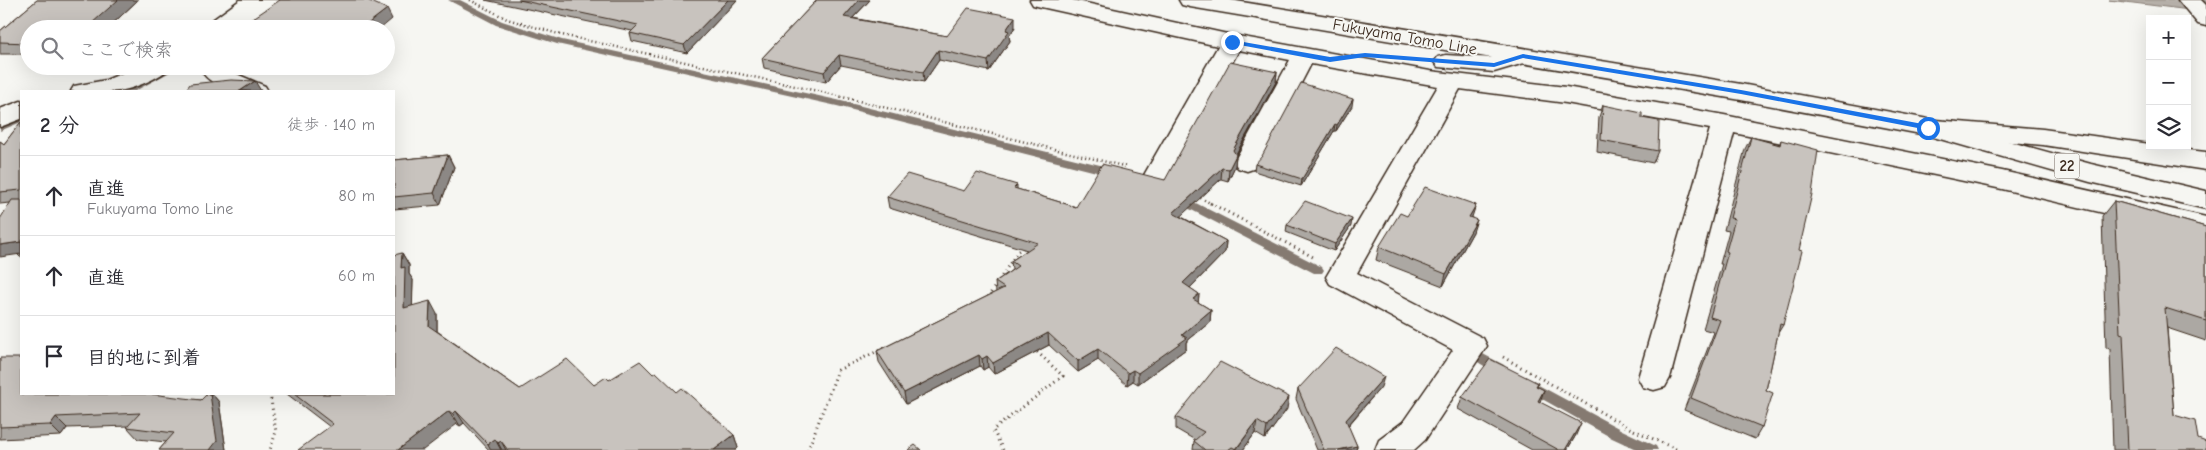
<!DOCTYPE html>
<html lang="ja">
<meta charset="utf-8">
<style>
body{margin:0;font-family:"Comic Neue","Klee One",sans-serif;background:#f2f2f3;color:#2b2b33}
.controls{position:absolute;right:15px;top:15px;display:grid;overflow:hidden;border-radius:0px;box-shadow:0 5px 20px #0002}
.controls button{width:45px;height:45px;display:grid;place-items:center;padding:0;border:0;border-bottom:1px solid #e1e1e2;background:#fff;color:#2b2b33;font:25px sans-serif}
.stop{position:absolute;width:15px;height:15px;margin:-11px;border:4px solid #1a73e8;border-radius:50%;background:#fff}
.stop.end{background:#1a73e8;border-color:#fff;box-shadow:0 1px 5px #0008}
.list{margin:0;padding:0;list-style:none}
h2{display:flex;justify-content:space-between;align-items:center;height:65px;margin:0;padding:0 20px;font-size:21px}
h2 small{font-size:16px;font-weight:400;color:#7c7c81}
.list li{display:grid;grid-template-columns:32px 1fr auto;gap:15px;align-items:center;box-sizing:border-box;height:80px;padding:0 20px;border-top:1px solid #e1e1e2}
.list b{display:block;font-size:19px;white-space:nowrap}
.list p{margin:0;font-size:16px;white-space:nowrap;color:#7c7c81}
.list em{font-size:16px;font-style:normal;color:#7c7c81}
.icon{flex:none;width:28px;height:28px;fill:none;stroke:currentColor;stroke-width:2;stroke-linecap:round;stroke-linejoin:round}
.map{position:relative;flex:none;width:2206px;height:450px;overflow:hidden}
.search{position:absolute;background:#fff;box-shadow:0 5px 20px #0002;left:20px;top:20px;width:375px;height:55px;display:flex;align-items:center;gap:12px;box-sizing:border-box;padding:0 18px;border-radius:28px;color:#7c7c81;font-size:19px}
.panel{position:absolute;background:#fff;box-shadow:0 5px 20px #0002;left:20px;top:90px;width:375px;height:305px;border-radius:0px}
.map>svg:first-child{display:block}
.water{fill:#b6b0a9;stroke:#857a71}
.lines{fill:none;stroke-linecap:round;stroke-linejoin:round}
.stream{fill:#857a71;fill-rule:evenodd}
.minor-casing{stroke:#3b2a1e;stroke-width:3}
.tertiary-casing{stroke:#3b2a1e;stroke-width:3}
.primary-casing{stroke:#3b2a1e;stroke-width:3}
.path-far1{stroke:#3b2a1e;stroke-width:2.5;stroke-dasharray:1 3;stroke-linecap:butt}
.path{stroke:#3b2a1e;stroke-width:3;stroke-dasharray:1 4;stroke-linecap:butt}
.minor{fill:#f6f6f2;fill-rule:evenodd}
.tertiary{fill:#f6f6f2;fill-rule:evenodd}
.primary{fill:#f6f6f2;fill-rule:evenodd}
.wall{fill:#aca8a3;stroke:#3b2a1e}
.shaded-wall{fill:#8c8885;stroke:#3b2a1e}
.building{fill:#c8c3be;stroke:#3b2a1e}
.route{fill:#1a73e8}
.labels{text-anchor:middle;stroke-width:4;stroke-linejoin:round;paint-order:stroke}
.shield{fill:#f6f6f2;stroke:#73675e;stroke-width:1}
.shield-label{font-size:15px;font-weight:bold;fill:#3b2a1e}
.street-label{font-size:16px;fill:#3b2a1e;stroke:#f6f6f2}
</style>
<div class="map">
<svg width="2206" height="450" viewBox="0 0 2206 450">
<rect width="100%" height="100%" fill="#f6f6f2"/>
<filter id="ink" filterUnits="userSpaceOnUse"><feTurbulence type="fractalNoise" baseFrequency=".02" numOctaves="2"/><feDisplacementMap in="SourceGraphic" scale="10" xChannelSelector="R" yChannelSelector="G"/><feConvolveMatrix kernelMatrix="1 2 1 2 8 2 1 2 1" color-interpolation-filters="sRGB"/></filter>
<g filter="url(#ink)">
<path class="water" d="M2109,0H2206V12Z"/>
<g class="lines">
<g class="stream">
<path d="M263,0H274L237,29H226Z"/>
<path d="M448,0H460L502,21L562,40L837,100L1112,168L1117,172L1112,176L837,106L557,44L496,25Z"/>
<path d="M168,66H181L135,91H123Z"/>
<path d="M21,115V122L0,131V124Z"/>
<path d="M1180,195L1322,267L1324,270L1322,273H1314L1176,202L1174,199L1176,196Z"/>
<path d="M1479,352L1504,365L1506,368L1504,371C1495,375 1483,365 1475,360L1473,357L1475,354Z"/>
<path d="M1531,381L1622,430L1656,446L1658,450H1638L1612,438L1526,390L1525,386L1526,382Z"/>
</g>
<g class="minor-casing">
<g id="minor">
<path d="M240,0H289L256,29H234L233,26L230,29H204L207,24Z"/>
<path d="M1030,0H1072L1232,35L1430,71L1566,87L1724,115L2002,171L2206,217V237L2002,189L1734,133L1670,378L1665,387L1654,390L1643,387L1638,378L1710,129L1566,103L1460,89L1357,273L1483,338L1487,346L1425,440L1414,450H1375L1379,440L1403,422L1453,350L1330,284L1326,277L1438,86L1311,64L1260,162L1256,168L1247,171L1238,168L1234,162L1290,60L1239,50L1170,175L1166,181L1157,184L1148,181L1144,175L1218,46L1041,7L1033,5Z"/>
<path d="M2178,0H2201L2206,5V26L2198,24Z"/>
<path d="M1523,49L1531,51L1535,56L1531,61L1494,72L1438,67L1434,62L1438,57L1446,55L1493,58Z"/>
<path d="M140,66H171C163,77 131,90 118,91C103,93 86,92 71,91L74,86L106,80Z"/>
<path d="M204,66H228L227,70L265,86L268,91C249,92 215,91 203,73Z"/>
<path d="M21,101V119L0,127V109Z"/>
</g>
</g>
<g class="tertiary-casing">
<path id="tertiary" d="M1935,120L2043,129L2150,144V146L2206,152V170L2043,145L1926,134L1922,128L1926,122Z"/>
</g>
<g class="primary-casing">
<path id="primary" d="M1179,0H1230L1741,84L1928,119L2091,164L2206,191V209L2090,182L1926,135L1741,100L1190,7L1182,5Z"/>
</g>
<g class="path-far1">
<path d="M470,0L507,19L562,35L822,92L1127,167"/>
<path d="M1197,196L1212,204"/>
</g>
<g class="path">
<path d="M1210,203L1315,258"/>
<path d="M988,297L1018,251L1023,248"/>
<path d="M1503,357L1627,427L1678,450"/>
<path d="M270,394L276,432L270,450"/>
<path d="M808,450L838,370L880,350"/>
<path d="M1003,450L993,430L1063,376L1034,349"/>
</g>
<use href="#minor" class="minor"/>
<use href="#tertiary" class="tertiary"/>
<use href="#primary" class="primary"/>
</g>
<g class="wall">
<path d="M37,0H138L107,29H29V54H0V31Z"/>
<path d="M485,0H737L687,53L632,41L630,33L632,31Z"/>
<path d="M817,0H870L853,18L947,36L1015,27L1009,36L1010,41L989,71L939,60L924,82L841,65L826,82L764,68L762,58Z"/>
<path d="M284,66H299L295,69Z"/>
<path d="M1277,72L1276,82L1236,155L1235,166L1228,181L1221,179L1180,216L1226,241L1225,252L1190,288L1199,294L1198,302L1211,310L1210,322L1186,342V349L1138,384L1133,381L1127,385L1098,360L1078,372L1049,345L994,374L988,367L983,370L980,366L906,404L879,362L877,351L996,292L995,282L1012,270L1011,261L1027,250L889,208L887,197L964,191L1017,185V189L1076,207L1165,180Z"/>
<path d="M1603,105L1642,118L1658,151L1653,163L1597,152L1599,117Z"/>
<path d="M1352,106L1336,131H1334L1301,186L1254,171L1255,164Z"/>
<path d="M21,122V258L18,255L19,254L10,203L0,204V141L4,144Z"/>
<path d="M1751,137L1779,145L1781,140L1783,325L1778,333L1766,390L1762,427L1755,439L1684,410L1714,332L1703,329L1722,264H1720L1729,231L1724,230L1745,149Z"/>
<path d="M448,155L454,167L440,205L394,209V160Z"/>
<path d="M2114,201L2206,227V341L2167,328L2174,415L2198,439L2206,450H2113L2110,349L2106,348L2102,216Z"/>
<path d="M1407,216L1472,218L1473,232L1443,286L1376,260L1379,247Z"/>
<path d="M1287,225L1351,226L1334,251L1286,232Z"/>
<path d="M402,253L409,265V274L413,280L412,306L437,314V331L520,389L594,385L609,380L653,374L677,392L734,435L738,448L736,450H489L464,423L460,426L457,424L330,427L287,394H394Z"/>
<path d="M0,358L21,394L201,400L207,394H212L219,402L226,450H159L166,442L138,439L127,427L129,426L67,428L61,436L0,439Z"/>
<path d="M1538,383L1537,387L1540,402L1576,435L1567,450H1532L1458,409L1462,397Z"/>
<path d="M1381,387L1348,426L1357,446L1356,450H1317L1296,399L1298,389Z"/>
<path d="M1287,409L1265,439L1255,433L1243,450H1193L1194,441L1195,440L1176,429V417Z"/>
</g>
<g class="shaded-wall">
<path d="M118,0H138L107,29H76L79,26Z"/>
<path d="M728,0H737L687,53L684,45Z"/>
<path d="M859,0H870L845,26L844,17Z"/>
<path d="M387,9L392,19L380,29H361Z"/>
<path d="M1015,17V27L1009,36L1010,41L989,71L988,61L1006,30Z"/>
<path d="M938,50L939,60L924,82L923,72Z"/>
<path d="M839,55L841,65L826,82L824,72Z"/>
<path d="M1277,72L1276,82L1232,161L1233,150Z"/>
<path d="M255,81L261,91H240Z"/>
<path d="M1353,99L1352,106L1336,131L1337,125Z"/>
<path d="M1335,124L1334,131L1301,186L1302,179Z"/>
<path d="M448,155L454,167L440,205L434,193Z"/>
<path d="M1236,155L1235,166L1228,181L1229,169Z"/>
<path d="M1222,168L1221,179L1172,224L1173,213Z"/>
<path d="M1476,205L1472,217L1465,229L1469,217Z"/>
<path d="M1352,219L1351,226L1334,251L1335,244Z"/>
<path d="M1477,220L1473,232L1443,286L1446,274Z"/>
<path d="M1226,241L1225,252L1183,295V283Z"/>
<path d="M21,242V254L0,257V245Z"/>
<path d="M402,253L409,265V274L413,280L412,321L404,308L401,268Z"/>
<path d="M1199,294L1198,305L1193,299Z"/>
<path d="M430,301L437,314V339L429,326Z"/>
<path d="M1211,310L1210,322L1186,342V349L1138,384V373Z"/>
<path d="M1048,333L1049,345L994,374L993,363Z"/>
<path d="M1098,349V360L1078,372V361Z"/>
<path d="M979,355L980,366L906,404L904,393Z"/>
<path d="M987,356L988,367L983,370L982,359Z"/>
<path d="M1133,370V381L1127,385L1128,373Z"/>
<path d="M1384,377L1381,387L1343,431L1346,420Z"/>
<path d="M1544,390L1540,402L1538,401Z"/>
<path d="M210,394H212L219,402L226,450H210Z"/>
<path d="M1289,397L1287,409L1265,439L1267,427Z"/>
<path d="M449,411L457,424L423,450H398Z"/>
<path d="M456,411L464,423L460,426L453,414Z"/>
<path d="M56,417L67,428L61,436L50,425Z"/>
<path d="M1257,421L1255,433L1243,450H1236Z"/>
<path d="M1581,423L1576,435L1567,450H1565Z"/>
<path d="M734,435L738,448L736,450H714Z"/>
<path d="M495,439L501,450H491L488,444Z"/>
<path d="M501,441L506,450H502L498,443Z"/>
<path d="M1357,446L1356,450H1338Z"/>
</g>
<g class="building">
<path d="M37,0H118L91,24L79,26L76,29H29V43L0,42V31Z"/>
<path d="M280,0H367L387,9L361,29H237Z"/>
<path d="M519,0H728L684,45L630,33L638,25Z"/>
<path d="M817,0H859L844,17L947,36L968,8L1015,17L1006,30L1009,31L988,61L938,50L923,72L839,55L824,72L762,58Z"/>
<path d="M1230,62L1277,72L1233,150L1236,155L1229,169L1222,168L1173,213L1226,241L1183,283L1199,294L1193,299L1211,310L1182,335L1187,338L1138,373L1133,370L1128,373L1098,349L1078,361L1048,333L993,363L987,356L982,359L979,355L904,393L877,351L1004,288L995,282L1018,266L1011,261L1038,243L887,197L907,174L964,191L977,173L1017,185L1014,188L1076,207L1102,164L1165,180Z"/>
<path d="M231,80L255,81L240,91H185L190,84Z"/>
<path d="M1301,83L1353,99L1337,125L1335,124L1302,179L1255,164L1262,156Z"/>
<path d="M1603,105L1642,113V118L1659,121L1658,151L1601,140Z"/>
<path d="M21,122V190L0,192V141L4,144L20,123Z"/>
<path d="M1751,137L1780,145L1781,140L1818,150L1812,194L1799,250L1802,251L1783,325L1780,324L1766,390L1773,393L1762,427L1691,398L1720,320L1710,317L1728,252L1726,251L1735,219L1730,218Z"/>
<path d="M448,155L434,193L394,197V160Z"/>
<path d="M1425,187L1476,205L1469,217L1477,220L1446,274L1379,247L1400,213L1407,216Z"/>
<path d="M12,200H21V242L0,245V219Z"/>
<path d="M1305,201L1352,219L1335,244L1287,225Z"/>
<path d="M2114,201L2206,227V321L2165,308L2174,415L2195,421L2198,439L2206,442V450H2128L2123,334L2120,333Z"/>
<path d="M402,253L401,268L405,267L404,308L430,301L429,326L520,389L567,359L594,385L606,377L609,380L640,361L653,374L656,372L677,392L682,388L734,435L714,450H508L501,441L498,443L495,439L488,444L456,411L453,414L449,411L398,450H298L333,424L294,394H394V255Z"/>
<path d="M1336,348L1384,377L1346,420L1357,446L1338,450H1324L1298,389Z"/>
<path d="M0,358H21V394H151L201,400L207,394H210L217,441L210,450H159L174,433L127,427L140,413L56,417L50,425L0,427Z"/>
<path d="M1490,359L1538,383L1536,386L1544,390L1538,401L1581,423L1565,450H1559L1462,397Z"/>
<path d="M1220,362L1289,397L1267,427L1257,421L1236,449L1232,447L1228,450H1205L1194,441L1204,432L1176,417Z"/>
<path d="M915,445L921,450H908Z"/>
</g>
</g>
<path class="route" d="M1232,40L1330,57L1365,53L1494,63L1523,54L1741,90L1928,125L1932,128L1928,130L1741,94L1523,58L1494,67L1365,57L1330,62L1229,43V40Z"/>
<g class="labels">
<rect class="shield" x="2054.5" y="153.5" width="25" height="25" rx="4"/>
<g class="shield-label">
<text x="2067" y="171">22</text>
</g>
<g class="street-label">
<text transform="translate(1405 36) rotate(10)" y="6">Fukuyama Tomo Line</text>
</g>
</g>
</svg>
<div class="controls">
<button>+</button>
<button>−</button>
<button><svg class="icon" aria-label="layers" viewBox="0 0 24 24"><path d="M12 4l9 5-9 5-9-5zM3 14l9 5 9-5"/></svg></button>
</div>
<div class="stop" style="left:1928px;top:128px"></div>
<div class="stop end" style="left:1232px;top:42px"></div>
<div class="search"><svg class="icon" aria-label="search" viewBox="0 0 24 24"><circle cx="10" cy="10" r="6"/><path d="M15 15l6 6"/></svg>ここで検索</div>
<section class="panel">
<h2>2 分<small>徒歩 · 140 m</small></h2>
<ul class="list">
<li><svg class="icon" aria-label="ahead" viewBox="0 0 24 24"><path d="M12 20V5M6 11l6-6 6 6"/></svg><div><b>直進</b><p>Fukuyama Tomo Line</p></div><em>80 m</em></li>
<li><svg class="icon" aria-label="ahead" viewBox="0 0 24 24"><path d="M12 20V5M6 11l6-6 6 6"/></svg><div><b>直進</b></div><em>60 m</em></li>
<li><svg class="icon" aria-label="arrive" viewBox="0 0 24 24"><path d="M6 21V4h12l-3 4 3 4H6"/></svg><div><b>目的地に到着</b></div></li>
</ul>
</section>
</div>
